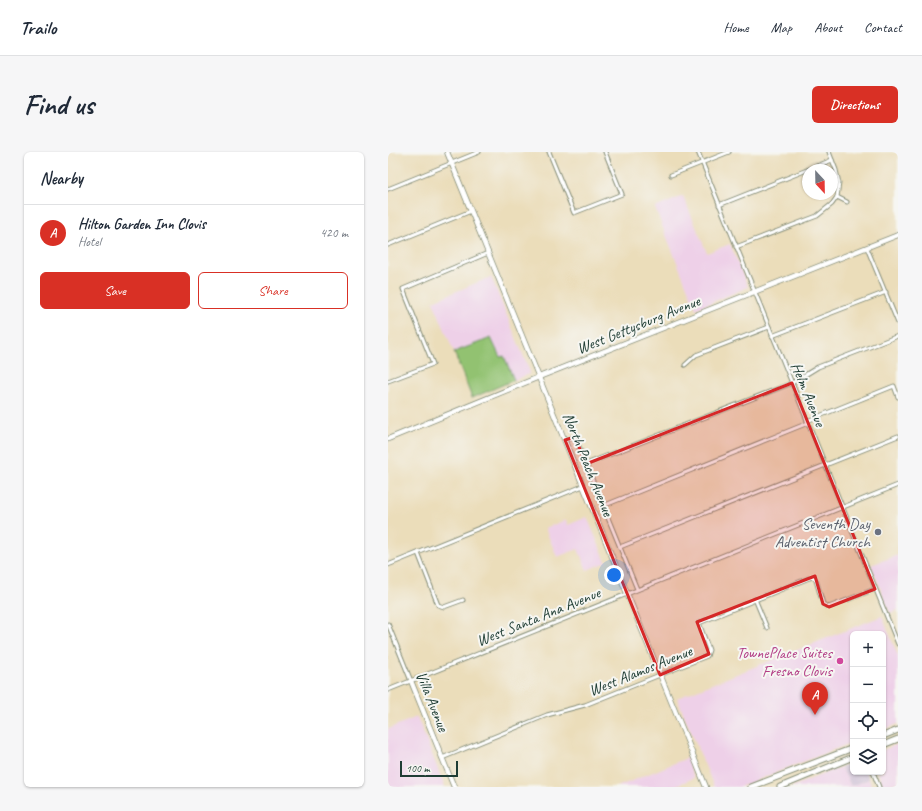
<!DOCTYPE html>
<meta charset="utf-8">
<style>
body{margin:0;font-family:Caveat,sans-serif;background:#f6f6f7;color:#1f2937}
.controls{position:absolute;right:12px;bottom:12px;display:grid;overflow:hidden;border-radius:6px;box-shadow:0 1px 3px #0004}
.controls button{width:36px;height:36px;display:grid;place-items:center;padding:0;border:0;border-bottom:1px solid #e0e1e3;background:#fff;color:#1f2937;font:20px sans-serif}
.compass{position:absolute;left:414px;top:12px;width:36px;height:36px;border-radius:50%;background:#fff;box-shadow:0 1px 3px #0004;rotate:158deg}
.scale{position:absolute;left:12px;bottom:10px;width:58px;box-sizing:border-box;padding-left:4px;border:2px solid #1f3d34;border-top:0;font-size:11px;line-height:14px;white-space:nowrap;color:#1f3d34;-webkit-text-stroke:3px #f6f6f2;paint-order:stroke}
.you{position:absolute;left:226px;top:423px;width:14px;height:14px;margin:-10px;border:3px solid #fff;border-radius:50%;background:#1a73e8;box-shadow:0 0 0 6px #1a73e833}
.badge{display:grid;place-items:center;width:26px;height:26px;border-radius:50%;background:#d93025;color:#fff;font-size:13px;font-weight:700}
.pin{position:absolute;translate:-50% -33px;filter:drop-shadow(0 1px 2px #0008)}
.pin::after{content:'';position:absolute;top:21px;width:14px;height:12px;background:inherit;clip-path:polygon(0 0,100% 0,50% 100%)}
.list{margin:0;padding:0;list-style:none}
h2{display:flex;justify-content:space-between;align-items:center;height:52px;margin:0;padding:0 16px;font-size:17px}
h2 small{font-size:13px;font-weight:400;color:#747a83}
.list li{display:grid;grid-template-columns:26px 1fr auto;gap:12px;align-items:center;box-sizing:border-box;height:56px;padding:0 16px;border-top:1px solid #e0e1e3}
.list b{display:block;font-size:15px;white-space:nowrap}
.list p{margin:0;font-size:13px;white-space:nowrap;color:#747a83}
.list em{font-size:13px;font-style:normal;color:#747a83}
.actions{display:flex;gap:8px;padding:12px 16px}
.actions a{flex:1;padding:9px 0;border:1px solid #d93025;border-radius:6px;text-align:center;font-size:14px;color:#d93025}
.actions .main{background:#d93025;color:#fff}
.icon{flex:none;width:22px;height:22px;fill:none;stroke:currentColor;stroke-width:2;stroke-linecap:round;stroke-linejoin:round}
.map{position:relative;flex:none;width:510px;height:635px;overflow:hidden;border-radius:6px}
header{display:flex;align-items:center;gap:24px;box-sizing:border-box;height:56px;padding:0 20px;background:#fff;border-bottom:1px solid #e0e1e3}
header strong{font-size:19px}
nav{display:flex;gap:22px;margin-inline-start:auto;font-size:14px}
.intro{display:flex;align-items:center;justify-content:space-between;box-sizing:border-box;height:96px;padding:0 24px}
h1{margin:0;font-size:28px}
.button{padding:10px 18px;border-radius:6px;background:#d93025;color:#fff;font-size:14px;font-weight:700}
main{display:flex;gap:24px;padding:0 24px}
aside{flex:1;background:#fff;border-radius:6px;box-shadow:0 1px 3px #0004}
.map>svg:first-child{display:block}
.built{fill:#eed0e8}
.industrial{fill:#ccbed4}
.green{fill:#92c271;stroke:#588052}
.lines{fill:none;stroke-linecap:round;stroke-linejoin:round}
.street-casing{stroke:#858d77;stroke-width:5}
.secondary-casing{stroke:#858d77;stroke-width:6}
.primary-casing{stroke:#858d77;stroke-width:7}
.street{stroke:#fff;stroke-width:3}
.secondary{stroke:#fff;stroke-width:4.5}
.primary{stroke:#fff;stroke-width:5}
.marked{fill:#d62828;fill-opacity:0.2;stroke:#d62828;stroke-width:3;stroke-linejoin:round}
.worship-dot{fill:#6b7280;stroke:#f6f6f2;stroke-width:1.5}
.hotel-dot{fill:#d1479c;stroke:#f6f6f2;stroke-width:1.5}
.labels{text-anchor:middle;stroke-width:4;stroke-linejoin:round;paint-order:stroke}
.street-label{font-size:16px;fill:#1f3d34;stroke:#f6f6f2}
.worship-label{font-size:16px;fill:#5b616d;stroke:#f6f6f2;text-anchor:end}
.hotel-label{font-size:16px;fill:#b23c85;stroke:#f6f6f2;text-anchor:end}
</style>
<header>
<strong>Trailo</strong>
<nav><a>Home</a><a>Map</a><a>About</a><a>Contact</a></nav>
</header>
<div class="intro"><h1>Find us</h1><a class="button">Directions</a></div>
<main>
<aside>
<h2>Nearby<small></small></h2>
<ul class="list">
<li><span class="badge">A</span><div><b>Hilton Garden Inn Clovis</b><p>Hotel</p></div><em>420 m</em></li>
</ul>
<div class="actions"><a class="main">Save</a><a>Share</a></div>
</aside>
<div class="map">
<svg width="510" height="635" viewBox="0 0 510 635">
<rect width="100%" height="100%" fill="#f6f6f2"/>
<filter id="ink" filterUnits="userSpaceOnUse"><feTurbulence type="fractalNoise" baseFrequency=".025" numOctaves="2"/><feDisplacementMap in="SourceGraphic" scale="8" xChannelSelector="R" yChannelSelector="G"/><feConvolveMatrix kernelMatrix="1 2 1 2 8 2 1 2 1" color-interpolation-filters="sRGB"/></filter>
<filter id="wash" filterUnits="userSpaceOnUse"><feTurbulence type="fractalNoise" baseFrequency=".012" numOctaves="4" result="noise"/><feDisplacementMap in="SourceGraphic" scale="16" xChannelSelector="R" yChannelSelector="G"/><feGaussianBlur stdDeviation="0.9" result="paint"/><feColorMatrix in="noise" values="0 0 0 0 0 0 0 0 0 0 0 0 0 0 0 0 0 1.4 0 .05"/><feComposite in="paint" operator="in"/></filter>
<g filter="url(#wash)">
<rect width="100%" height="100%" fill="#ebddba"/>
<g class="built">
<path d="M295,44L319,101L342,92L360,135L308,157L267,56Z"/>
<path d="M103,125L142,220L141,222L126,228L116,204L112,206L103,186L66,200L45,149Z"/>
<path d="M199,365L218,410L199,418L190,397L169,405L157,376L178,368L180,373Z"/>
<path d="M510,403V458L502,461L483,413Z"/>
<path d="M494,464L510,504V572L495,578V482H465V590L352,635H326L289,546Z"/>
<path d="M29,565L57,635H0V577Z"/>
<path d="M510,592V630L495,635L490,620H495V598Z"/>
<path d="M299,606L306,626L284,635H229Z"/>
<path d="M453,615L463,634L481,627L484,635H403Z"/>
</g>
<path class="industrial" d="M465,610V620H478L481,627L463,634L453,615Z"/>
<path class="green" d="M103,186L112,205L116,204L126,228L84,246L66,200Z"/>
</g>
<g filter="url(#ink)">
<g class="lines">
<g class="street-casing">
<g id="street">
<path d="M161,0L186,61L234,42L217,0"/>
<path d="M310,0L510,492"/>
<path d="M283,23L341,0"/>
<path d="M0,37L91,0"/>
<path d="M449,45L459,50"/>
<path d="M331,53L444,8"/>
<path d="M0,93L83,59"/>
<path d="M348,95L429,64L444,52L449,45L451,31L448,18L441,0"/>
<path d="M479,96L510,171"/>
<path d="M384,184L498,140"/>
<path d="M297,213L308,203L381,175"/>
<path d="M0,229L45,212L15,137L100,101"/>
<path d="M419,269L506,234L510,245"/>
<path d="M177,288L187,285L249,437"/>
<path d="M198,312L404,231L430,215L510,184"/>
<path d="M215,354L420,271"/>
<path d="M232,395L510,284"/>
<path d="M30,401L50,453L56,455L75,448"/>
<path d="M0,413L195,334"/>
<path d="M367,447L379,476"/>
<path d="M0,472L23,529"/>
<path d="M0,538L510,333"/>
<path d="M54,606L159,563L197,553L319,504L321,498L311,471L421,426L425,425L428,428L435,452L441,455L487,437"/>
<path d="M485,620L491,635"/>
</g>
</g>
<g class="secondary-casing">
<g id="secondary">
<path d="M59,0L318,635"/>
<path d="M0,287L151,225L510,83"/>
<path d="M23,529L66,635"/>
</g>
</g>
<g class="primary-casing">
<g id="primary">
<path d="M495,584L510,578"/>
<path d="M495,593L510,587"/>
<path d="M363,635L465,596"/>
<path d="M392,635L465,605"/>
</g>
</g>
<use href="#street" class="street"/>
<use href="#secondary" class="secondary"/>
<use href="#primary" class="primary"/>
</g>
</g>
<path class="marked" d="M404,231L487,437L441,455L435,452L427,424L309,470L321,502L272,523L177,288L187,285L198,312Z"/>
<circle class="worship-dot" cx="490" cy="380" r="4"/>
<circle class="hotel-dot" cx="452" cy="509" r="4"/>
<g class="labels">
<g class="street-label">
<text transform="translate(250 172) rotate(-22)" y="6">West Gettysburg Avenue</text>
<text transform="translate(421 242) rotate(68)" y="6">Helm Avenue</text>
<text transform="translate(201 312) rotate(68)" y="6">North Peach Avenue</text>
<text transform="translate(150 464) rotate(-22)" y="6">West Santa Ana Avenue</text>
<text transform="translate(252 518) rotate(-22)" y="6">West Alamos Avenue</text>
<text transform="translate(45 549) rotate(68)" y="6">Villa Avenue</text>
</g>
<g class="worship-label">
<text x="482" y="377">Seventh Day<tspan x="482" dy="18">Adventist Church</tspan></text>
</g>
<g class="hotel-label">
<text x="444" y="506">TownePlace Suites<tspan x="444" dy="18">Fresno Clovis</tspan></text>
</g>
</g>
</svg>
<div class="controls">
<button>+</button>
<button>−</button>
<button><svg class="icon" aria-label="locate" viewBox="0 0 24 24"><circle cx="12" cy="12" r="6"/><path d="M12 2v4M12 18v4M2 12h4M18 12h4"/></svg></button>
<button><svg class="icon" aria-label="layers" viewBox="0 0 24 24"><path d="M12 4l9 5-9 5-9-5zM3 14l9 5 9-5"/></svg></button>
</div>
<svg class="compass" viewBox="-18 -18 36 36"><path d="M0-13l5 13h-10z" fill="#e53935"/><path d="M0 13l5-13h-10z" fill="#747a83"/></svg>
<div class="scale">100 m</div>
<div class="you"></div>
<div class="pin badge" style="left:427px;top:563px">A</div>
</div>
</main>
